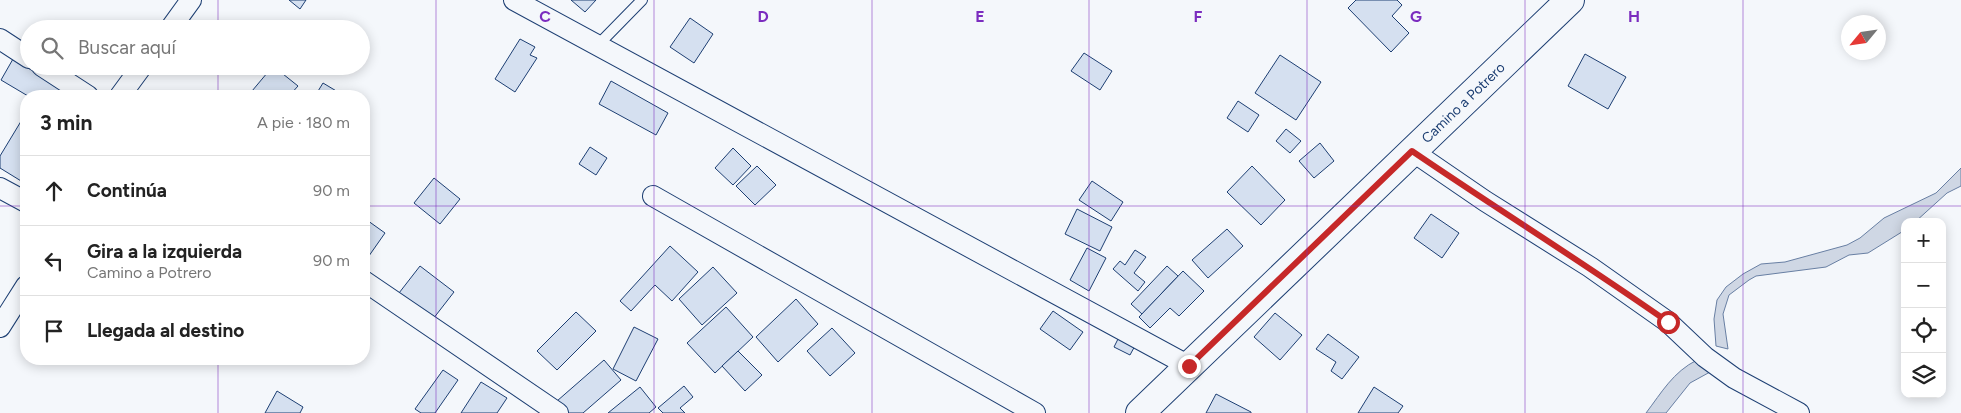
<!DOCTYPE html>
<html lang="es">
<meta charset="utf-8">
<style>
body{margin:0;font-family:Figtree,sans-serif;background:#f2f2f2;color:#222}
.controls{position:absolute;right:15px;bottom:15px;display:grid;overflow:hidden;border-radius:10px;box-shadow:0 2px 12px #0003}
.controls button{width:45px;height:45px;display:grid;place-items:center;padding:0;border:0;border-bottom:1px solid #e0e0e0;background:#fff;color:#222;font:25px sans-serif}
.compass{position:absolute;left:1841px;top:15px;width:45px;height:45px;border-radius:50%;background:#fff;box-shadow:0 2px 12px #0003;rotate:241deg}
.stop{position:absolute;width:15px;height:15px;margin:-11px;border:4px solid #c62828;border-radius:50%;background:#fff}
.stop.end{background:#c62828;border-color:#fff;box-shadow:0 1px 5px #0008}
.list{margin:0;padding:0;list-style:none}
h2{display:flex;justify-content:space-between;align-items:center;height:65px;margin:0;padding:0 20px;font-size:21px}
h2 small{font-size:16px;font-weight:400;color:#767676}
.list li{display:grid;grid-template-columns:32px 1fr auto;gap:15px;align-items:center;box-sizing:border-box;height:70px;padding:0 20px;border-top:1px solid #e0e0e0}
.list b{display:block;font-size:19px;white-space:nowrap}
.list p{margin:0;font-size:16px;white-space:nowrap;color:#767676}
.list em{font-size:16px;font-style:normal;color:#767676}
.icon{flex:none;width:28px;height:28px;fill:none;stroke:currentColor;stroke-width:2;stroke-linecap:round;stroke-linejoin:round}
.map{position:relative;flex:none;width:1961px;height:413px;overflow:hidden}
.search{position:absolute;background:#fff;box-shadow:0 2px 12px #0003;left:20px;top:20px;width:350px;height:55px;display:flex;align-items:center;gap:12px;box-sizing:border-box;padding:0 18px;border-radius:28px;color:#767676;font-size:19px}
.panel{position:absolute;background:#fff;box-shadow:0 2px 12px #0003;left:20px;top:90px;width:350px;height:275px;border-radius:20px}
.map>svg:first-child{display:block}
.water{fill:#cfd7e4;stroke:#687fa3}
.building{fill:#d5e0f0;stroke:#1d3f73}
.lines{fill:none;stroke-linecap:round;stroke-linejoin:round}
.lane-casing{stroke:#1d3f73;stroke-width:12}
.street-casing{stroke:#1d3f73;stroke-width:22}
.secondary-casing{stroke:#1d3f73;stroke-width:30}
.lane{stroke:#f4f7fb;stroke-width:10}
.street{stroke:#f4f7fb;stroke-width:20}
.secondary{stroke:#f4f7fb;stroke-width:28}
.route{stroke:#c62828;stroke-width:6}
.grid{fill:none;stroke:#7b2cbf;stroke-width:1;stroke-opacity:0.55}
.labels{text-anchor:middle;stroke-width:4;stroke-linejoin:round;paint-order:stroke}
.street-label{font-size:14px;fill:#1d3f73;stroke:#f4f7fb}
.grid-label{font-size:16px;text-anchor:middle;font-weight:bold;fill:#7b2cbf;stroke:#f4f7fb;stroke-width:4;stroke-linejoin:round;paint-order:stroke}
</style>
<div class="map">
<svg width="1961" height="413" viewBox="0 0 1961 413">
<rect width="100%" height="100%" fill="#f4f7fb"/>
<g class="water">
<path d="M1961,168V186L1947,193L1915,222H1905V230L1868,253L1849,255L1826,267L1756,276L1749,280L1729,295L1723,314L1728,349L1716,346L1714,319L1717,300L1726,287L1743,274L1761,264L1785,262L1847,245L1860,238L1884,218L1936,193Z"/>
<path d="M1697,360L1710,372L1690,383L1666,413H1646C1662,392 1673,372 1697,360Z"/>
</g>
<g class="building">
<path d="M289,0H306L300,9Z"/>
<path d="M571,0H596L585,12Z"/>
<path d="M1356,0H1397L1402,5L1392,16L1409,33L1391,52L1348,8Z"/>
<path d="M690,18L713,34L694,63L670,47Z"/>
<path d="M520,39L535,47L530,55L537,58L515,92L495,79Z"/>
<path d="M1084,53L1112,71L1100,90L1071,71Z"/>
<path d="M1585,54L1626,77L1608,109L1568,86Z"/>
<path d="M1280,55L1321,82L1296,120L1255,93Z"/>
<path d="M13,59L46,79L79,96H28L1,80Z"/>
<path d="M273,66L298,86L289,96H258L252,91Z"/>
<path d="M611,81L668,113L656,135L599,104Z"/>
<path d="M323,83L343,95L342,96H315Z"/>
<path d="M1238,101L1259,115L1248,132L1227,118Z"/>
<path d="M26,113V184L0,168V156Z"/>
<path d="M1286,129L1301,141L1290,153L1276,141Z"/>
<path d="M1320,143L1334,161L1314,178L1299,161Z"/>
<path d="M590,147L607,158L596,175L579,164Z"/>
<path d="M733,148L751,166L733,185L715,168Z"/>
<path d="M757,166L776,185L755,205L736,186Z"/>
<path d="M1252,166L1285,200L1261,225L1227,192Z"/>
<path d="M434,178L460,199L440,224L414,203Z"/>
<path d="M1092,181L1123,202L1111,221L1079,200Z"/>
<path d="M1077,209L1112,227L1100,251L1065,234Z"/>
<path d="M1431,214L1459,233L1442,258L1414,238Z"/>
<path d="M364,218L385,233L364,263Z"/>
<path d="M1227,229L1243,246L1208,278L1192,260Z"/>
<path d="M670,246L698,272L672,301L655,285L631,311L620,301Z"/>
<path d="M1087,248L1106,258L1089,291L1070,280Z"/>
<path d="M1135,250L1146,257L1134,273L1145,282L1138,291L1113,269L1120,261L1125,265Z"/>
<path d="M420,266L454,292L433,319L399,293Z"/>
<path d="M1167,266L1178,276L1142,314L1131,304Z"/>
<path d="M713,267L737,293L702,325L679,299Z"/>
<path d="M1183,271L1204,291L1179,316L1170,308L1150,328L1139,317Z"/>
<path d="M796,299L818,324L778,362L756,337Z"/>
<path d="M726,307L753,337L715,373L687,343Z"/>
<path d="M1053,311L1083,332L1070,350L1040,329Z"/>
<path d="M576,312L596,331L557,370L537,351Z"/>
<path d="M1275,313L1302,335L1280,360L1254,337Z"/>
<path d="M634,327L658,339L636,381L613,369Z"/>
<path d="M832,328L855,353L830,376L807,351Z"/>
<path d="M1121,333L1137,342L1130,355L1114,347Z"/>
<path d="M1328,334L1359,357L1342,379L1331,371L1336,362L1316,349Z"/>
<path d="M738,351L762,375L745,391L722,366Z"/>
<path d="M604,360L621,380L583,413H568L557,401Z"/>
<path d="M443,370L458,380L435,413H421L415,409Z"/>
<path d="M481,382L507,398L497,413H461Z"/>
<path d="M684,386L693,397L680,408L685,413H663L658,408Z"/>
<path d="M640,387L656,407L649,413H608Z"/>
<path d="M1374,387L1403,406L1398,413H1358Z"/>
<path d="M277,391L303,407L300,413H265Z"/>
<path d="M1216,394L1251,412V413H1206Z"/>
</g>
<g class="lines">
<g class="lane-casing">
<path id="lane" d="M598,45L642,0"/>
</g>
<g class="street-casing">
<g id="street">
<path d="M514,0L1189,366"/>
<path d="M170,29L191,0"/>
<path d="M0,39L29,58"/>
<path d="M42,66L88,96"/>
<path d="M120,96L142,66"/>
<path d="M1412,151L1485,201L1590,267L1668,322L1705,357L1734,378L1799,413"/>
<path d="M0,188L26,202"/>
<path d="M653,196L1035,413"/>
<path d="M364,281L558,413"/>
<path d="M0,327L26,286"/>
</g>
</g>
<g class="secondary-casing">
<g id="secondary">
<path id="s1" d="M1140,413L1570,0"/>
</g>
</g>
<use href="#lane" class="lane"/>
<use href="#street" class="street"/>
<use href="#secondary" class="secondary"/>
</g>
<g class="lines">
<path class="route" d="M1189,366L1412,151C1497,209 1584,263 1668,322"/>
</g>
<path class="grid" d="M218,0V29M436,0V413M654,0V413M872,0V413M1089,0V413M1307,0V413M1525,0V413M1743,0V413M218,66V96M0,206H26M364,206H1961M218,359V413"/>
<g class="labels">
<g class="street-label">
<text dy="5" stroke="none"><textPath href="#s1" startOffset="448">Camino a Potrero</textPath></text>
</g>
</g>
<g class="grid-label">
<text x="545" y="22">C</text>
<text x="763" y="22">D</text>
<text x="980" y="22">E</text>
<text x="1198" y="22">F</text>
<text x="1416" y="22">G</text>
<text x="1634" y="22">H</text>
</g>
</svg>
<div class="controls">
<button>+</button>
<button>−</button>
<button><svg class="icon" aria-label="locate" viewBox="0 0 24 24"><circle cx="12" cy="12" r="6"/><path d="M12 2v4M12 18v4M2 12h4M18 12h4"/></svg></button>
<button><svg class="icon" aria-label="layers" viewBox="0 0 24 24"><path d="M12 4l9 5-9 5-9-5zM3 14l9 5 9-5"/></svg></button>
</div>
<svg class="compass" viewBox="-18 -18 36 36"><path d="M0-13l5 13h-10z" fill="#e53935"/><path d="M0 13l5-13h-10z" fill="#767676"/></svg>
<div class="stop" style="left:1668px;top:322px"></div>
<div class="stop end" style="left:1189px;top:366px"></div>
<div class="search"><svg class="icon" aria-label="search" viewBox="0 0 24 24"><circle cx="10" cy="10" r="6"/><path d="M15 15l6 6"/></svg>Buscar aquí</div>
<section class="panel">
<h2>3 min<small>A pie · 180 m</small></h2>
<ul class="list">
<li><svg class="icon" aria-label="ahead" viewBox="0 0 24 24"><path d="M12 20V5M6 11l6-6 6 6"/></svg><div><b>Continúa</b></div><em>90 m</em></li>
<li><svg class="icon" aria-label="left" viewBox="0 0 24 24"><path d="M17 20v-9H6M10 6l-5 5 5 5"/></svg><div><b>Gira a la izquierda</b><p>Camino a Potrero</p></div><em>90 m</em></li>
<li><svg class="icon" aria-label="arrive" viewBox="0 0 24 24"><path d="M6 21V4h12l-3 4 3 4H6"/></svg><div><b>Llegada al destino</b></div></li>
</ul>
</section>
</div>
